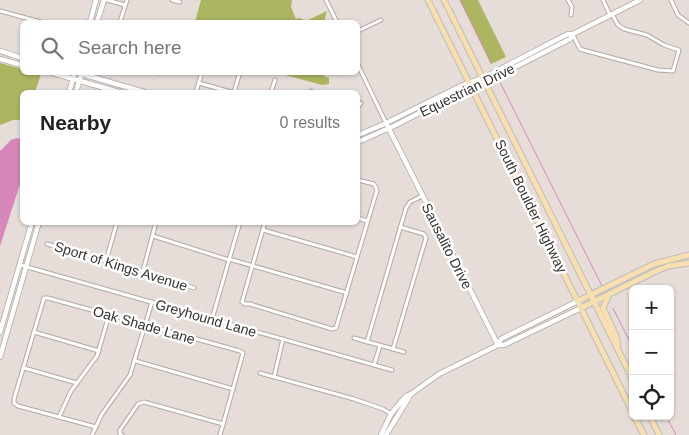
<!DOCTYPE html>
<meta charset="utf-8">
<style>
body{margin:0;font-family:Arial,sans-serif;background:#f2f2f2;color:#222}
.controls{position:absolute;right:15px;bottom:15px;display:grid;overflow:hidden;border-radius:8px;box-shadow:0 1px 4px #0004}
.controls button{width:45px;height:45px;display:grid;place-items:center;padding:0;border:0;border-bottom:1px solid #e0e0e0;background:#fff;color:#222;font:25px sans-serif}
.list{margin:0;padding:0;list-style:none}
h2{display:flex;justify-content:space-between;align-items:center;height:65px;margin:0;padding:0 20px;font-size:21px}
h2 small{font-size:16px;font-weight:400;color:#767676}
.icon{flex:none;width:28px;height:28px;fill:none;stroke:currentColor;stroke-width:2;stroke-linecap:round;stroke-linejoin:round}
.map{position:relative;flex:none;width:689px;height:435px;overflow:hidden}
.search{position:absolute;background:#fff;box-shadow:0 1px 4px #0004;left:20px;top:20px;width:340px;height:55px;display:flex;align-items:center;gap:12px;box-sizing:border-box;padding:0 18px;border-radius:8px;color:#767676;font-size:19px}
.panel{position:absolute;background:#fff;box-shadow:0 1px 4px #0004;left:20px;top:90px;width:340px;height:135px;border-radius:8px}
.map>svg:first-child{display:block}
.green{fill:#acb661}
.water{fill:#d788b8}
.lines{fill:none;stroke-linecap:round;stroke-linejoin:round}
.stream{stroke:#d788b8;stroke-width:1}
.street-casing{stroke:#b1a8a4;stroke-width:5}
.secondary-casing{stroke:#b1a8a4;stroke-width:6}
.primary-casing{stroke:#bebdbd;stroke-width:7}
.street{stroke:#fff;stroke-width:3}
.secondary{stroke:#fff;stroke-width:4.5}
.primary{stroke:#f8dfb0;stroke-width:5}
.labels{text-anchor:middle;stroke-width:5;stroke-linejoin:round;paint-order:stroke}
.street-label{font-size:14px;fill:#353230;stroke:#fff}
</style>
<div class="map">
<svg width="689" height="435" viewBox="0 0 689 435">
<rect width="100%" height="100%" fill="#e6ddd9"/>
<g class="green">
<path d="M201,0H292L291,7L296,19L300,18L307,22H195Z"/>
<path d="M460,0H478L506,57L491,64Z"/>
<path d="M327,11L324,22H307L308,20Z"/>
<path d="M0,63L22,69V72L41,74L35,92H22V120H13L0,125Z"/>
<path d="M278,73H325L324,76L329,78V84L322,85Z"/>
</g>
<path class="water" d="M17,138L22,140V178L0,246V151L11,140Z"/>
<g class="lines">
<g class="stream">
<path d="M460,0L491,63"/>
<path d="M499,80L602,286"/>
<path d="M613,308L633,348"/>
<path d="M666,416L676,435"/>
</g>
<g class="street-casing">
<g id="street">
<path d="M107,0L125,5"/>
<path d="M172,0L180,2"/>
<path d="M326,0L337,22"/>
<path d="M568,0L572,7L571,15"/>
<path d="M603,0L610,15"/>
<path d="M671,0L678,15L689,23"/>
<path d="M0,11L41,22"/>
<path d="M120,22L127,0"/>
<path d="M358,31L381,20"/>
<path d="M573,35L580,49L583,50L658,70L673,71L679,50L664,45L647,35L624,29L618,25L612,14"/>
<path d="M358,65L386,123"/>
<path d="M157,72L159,73"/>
<path d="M199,83L231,92"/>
<path d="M196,92L202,72"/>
<path d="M234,92L240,72"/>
<path d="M271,92L275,80"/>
<path d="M310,92L311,91"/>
<path d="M358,107L361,103"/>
<path d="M358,218L367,221"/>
<path d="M265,222L242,302L245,304H250L332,329L336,328L377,190L374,184L358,180"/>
<path d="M263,230L357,257"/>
<path d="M153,236L229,260"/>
<path d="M47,244L163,277L194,288"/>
<path d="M229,259L347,293"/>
<path d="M106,261L117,222"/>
<path d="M20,265L392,370"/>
<path d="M143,271L156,222"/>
<path d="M212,319L240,222"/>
<path d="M34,332L99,351"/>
<path d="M354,338L404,352"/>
<path d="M367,342L406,208L410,202L422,196"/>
<path d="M393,349L426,238L424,234L400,227"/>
<path d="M136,361L233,389"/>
<path d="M374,365L380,346"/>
<path d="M24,368L77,383"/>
<path d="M260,373L354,399L383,409L391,414"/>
<path d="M274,377L283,339"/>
<path d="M59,417L71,391L97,356L109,315"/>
<path d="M96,427L18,406L14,403V399L44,298H48L240,351L243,353L220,435"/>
<path d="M92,435L102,414L130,375L152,302"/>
<path d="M122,435L120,434V430L138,404L144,402L223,424"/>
</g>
</g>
<g class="secondary-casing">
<g id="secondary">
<path d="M90,22L96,0"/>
<path d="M97,22L104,0"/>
<path d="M0,51L22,58"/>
<path d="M0,59L22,65"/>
<path d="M49,72L119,92"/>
<path d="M75,72L144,92"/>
<path d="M69,92L75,72"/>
<path d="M76,92L82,72"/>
<path d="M386,123L498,345"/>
<path d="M358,135L382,125L463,85L487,76L560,38L568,34H573L640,0"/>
<path d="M358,142L396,125L465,89L490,80L570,39L573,34"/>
<path d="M0,332L32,222"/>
<path d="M498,345L501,339L578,301"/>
<path d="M0,357L39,222"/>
<path d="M381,435L391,414L406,396L411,394L439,374L498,345H504L581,308"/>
<path d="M386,435L411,394"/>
</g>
</g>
<g class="primary-casing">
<g id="primary">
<path d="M428,0L633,413"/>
<path d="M444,0L633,380"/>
<path d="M609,294L603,308L616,336L618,346"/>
<path d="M578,301L654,264L689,255"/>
<path d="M581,308L656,271L669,266L689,263"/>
<path d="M634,416L644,435"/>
<path d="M650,416L659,435"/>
</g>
</g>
<use href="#street" class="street"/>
<use href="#secondary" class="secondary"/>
<use href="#primary" class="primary"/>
</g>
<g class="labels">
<g class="street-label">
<text transform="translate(467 90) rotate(-26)" y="5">Equestrian Drive</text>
<text transform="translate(531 206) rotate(64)" y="5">South Boulder Highway</text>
<text transform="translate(447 246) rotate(63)" y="5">Sausalito Drive</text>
<text transform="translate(121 266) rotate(17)" y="5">Sport of Kings Avenue</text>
<text transform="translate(206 318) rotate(16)" y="5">Greyhound Lane</text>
<text transform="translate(144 325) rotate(16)" y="5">Oak Shade Lane</text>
</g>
</g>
</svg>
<div class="controls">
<button>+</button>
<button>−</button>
<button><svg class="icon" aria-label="locate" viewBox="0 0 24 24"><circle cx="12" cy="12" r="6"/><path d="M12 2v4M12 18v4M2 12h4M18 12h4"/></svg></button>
</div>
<div class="search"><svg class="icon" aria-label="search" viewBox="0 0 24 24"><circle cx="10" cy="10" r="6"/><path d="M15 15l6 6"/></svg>Search here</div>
<section class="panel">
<h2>Nearby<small>0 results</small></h2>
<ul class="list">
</ul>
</section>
</div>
